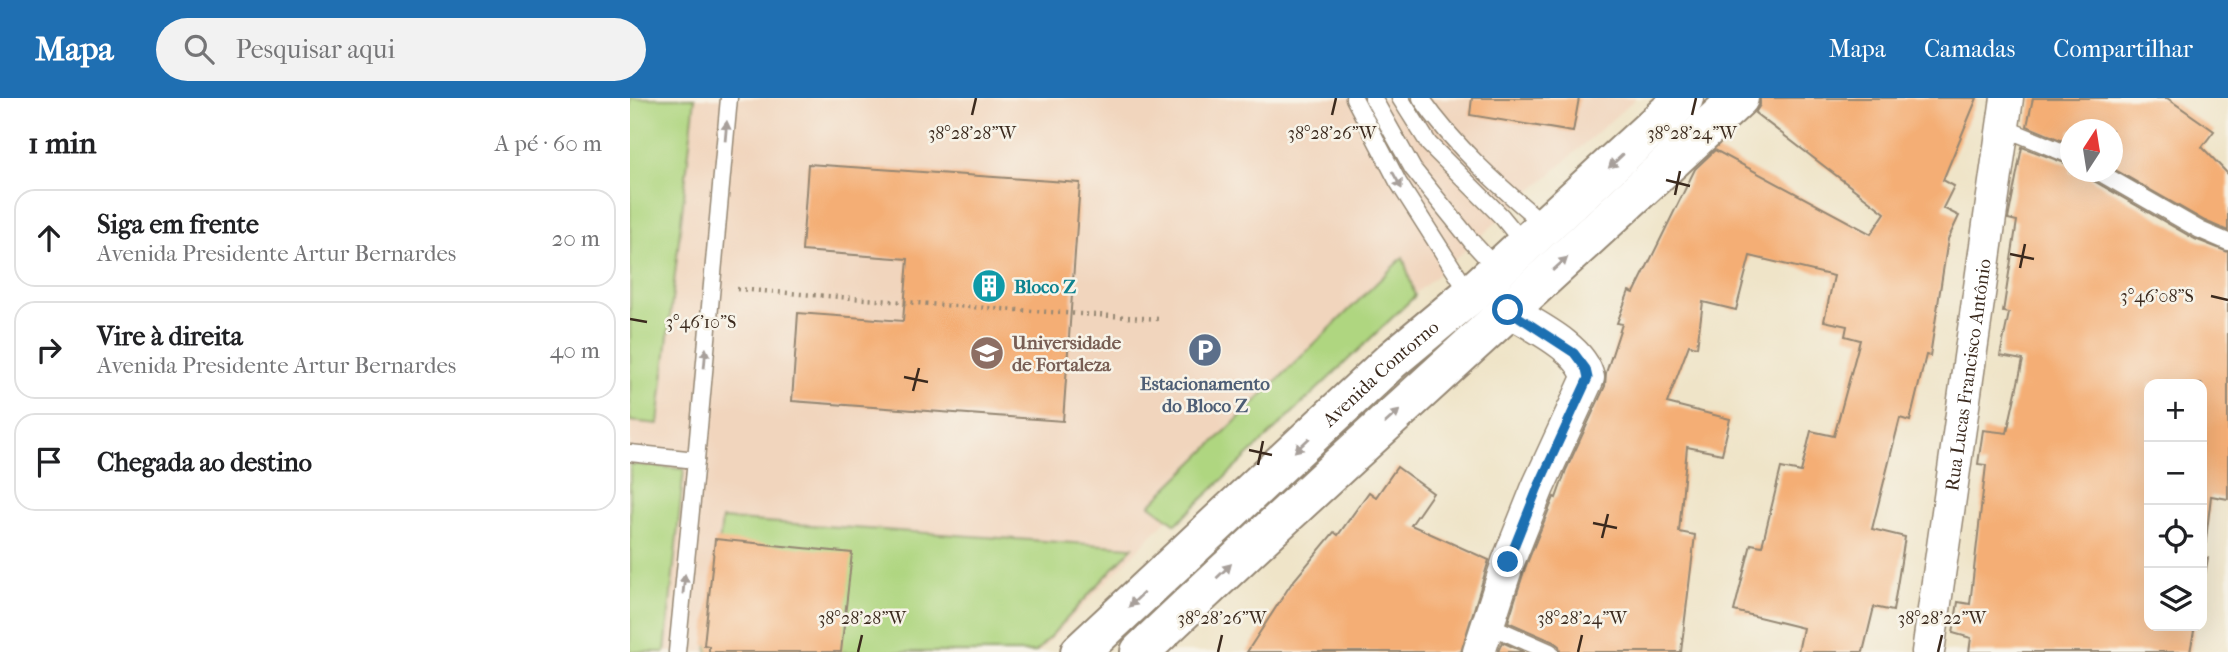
<!DOCTYPE html>
<html lang="pt">
<meta charset="utf-8">
<style>
body{margin:0;font-family:"IM FELL French Canon",serif;background:#f2f2f2;color:#202124}
.controls{position:absolute;right:21px;bottom:21px;display:grid;overflow:hidden;border-radius:14px;box-shadow:0 7px 28px #0002}
.controls button{width:63px;height:63px;display:grid;place-items:center;padding:0;border:0;border-bottom:2px solid #e0e0e0;background:#fff;color:#202124;font:35px sans-serif}
.compass{position:absolute;left:1430px;top:21px;width:63px;height:63px;border-radius:50%;background:#fff;box-shadow:0 7px 28px #0002;rotate:12deg}
.stop{position:absolute;width:21px;height:21px;margin:-16px;border:5px solid #1f6fb2;border-radius:50%;background:#fff}
.stop.end{background:#1f6fb2;border-color:#fff;box-shadow:0 2px 7px #0008}
.list{margin:0;padding:0;list-style:none}
h2{display:flex;justify-content:space-between;align-items:center;height:91px;margin:0;padding:0 28px;font-size:30px}
h2 small{font-size:23px;font-weight:400;color:#757577}
.list li{display:grid;grid-template-columns:46px 1fr auto;gap:21px;align-items:center;box-sizing:border-box;height:98px;margin:0 14px 14px;padding:0 14px;border:2px solid #e0e0e0;border-radius:21px}
.list b{display:block;font-size:26px;white-space:nowrap}
.list p{margin:0;font-size:23px;white-space:nowrap;color:#757577}
.list em{font-size:23px;font-style:normal;color:#757577}
.icon{flex:none;width:38px;height:38px;fill:none;stroke:currentColor;stroke-width:2;stroke-linecap:round;stroke-linejoin:round}
.map{position:relative;flex:none;width:1598px;height:554px;overflow:hidden}
header{display:flex;align-items:center;gap:42px;box-sizing:border-box;height:98px;padding:0 35px;background:#1f6fb2;color:#fff}
header strong{font-size:33px}
nav{display:flex;gap:38px;margin-inline-start:auto;font-size:24px}
.search{width:490px;height:63px;background:#f2f2f2;display:flex;align-items:center;gap:18px;box-sizing:border-box;padding:0 24px;border-radius:38px;color:#757577;font-size:26px}
main{display:flex}
aside{flex:1;background:#fff}
.map>svg:first-child{display:block}
.built{fill:#f1d5bd}
.green{fill:#afd680;stroke:#75804f;stroke-width:2}
.building{fill:#f4ae75}
.lines{fill:none;stroke-linecap:round;stroke-linejoin:round}
.service-casing{stroke:#958773;stroke-width:19}
.minor-casing{stroke:#958773;stroke-width:35}
.tertiary-casing{stroke:#958773;stroke-width:42}
.path{stroke:#958773;stroke-width:4.5;stroke-dasharray:2 5;stroke-linecap:butt}
.service{stroke:#fff;stroke-width:16}
.minor{stroke:#fff;stroke-width:32}
.tertiary{stroke:#fff;stroke-width:38}
.oneway{fill:#a79f9a}
.route{stroke:#1f6fb2;stroke-width:9}
.ticks{fill:none;stroke:#3b2a1e;stroke-width:2.5}
.labels{text-anchor:middle;stroke-width:5;stroke-linejoin:round;paint-order:stroke}
.culture-label{font-size:19px;font-weight:bold;fill:#0d838f;stroke:#f7f3e8;text-anchor:start}
.education-label{font-size:19px;font-weight:bold;fill:#785e54;stroke:#f7f3e8;text-anchor:start}
.street-label{font-size:19px;fill:#3b2a1e;stroke:#f7f3e8}
.service-label{font-size:19px;font-weight:bold;fill:#4e5e75;stroke:#f7f3e8}
.ticks-label{font-size:18px;text-anchor:middle;fill:#3b2a1e;stroke:#f7f3e8;stroke-width:5;stroke-linejoin:round;paint-order:stroke}
</style>
<header>
<strong>Mapa</strong>
<div class="search"><svg class="icon" aria-label="search" viewBox="0 0 24 24"><circle cx="10" cy="10" r="6"/><path d="M15 15l6 6"/></svg>Pesquisar aqui</div>
<nav><a>Mapa</a><a>Camadas</a><a>Compartilhar</a></nav>
</header>
<main>
<aside>
<h2>1 min<small>A pé · 60 m</small></h2>
<ul class="list">
<li><svg class="icon" aria-label="ahead" viewBox="0 0 24 24"><path d="M12 20V5M6 11l6-6 6 6"/></svg><div><b>Siga em frente</b><p>Avenida Presidente Artur Bernardes</p></div><em>20 m</em></li>
<li><svg class="icon" aria-label="right" viewBox="0 0 24 24"><path d="M7 20v-9h11M14 6l5 5-5 5"/></svg><div><b>Vire à direita</b><p>Avenida Presidente Artur Bernardes</p></div><em>40 m</em></li>
<li><svg class="icon" aria-label="arrive" viewBox="0 0 24 24"><path d="M6 21V4h12l-3 4 3 4H6"/></svg><div><b>Chegada ao destino</b></div></li>
</ul>
</aside>
<div class="map">
<svg width="1598" height="554" viewBox="0 0 1598 554">
<rect width="100%" height="100%" fill="#f7f3e8"/>
<filter id="ink" filterUnits="userSpaceOnUse"><feTurbulence type="fractalNoise" baseFrequency=".0143" numOctaves="2"/><feDisplacementMap in="SourceGraphic" scale="14" xChannelSelector="R" yChannelSelector="G"/><feConvolveMatrix kernelMatrix="1 2 1 2 8 2 1 2 1" color-interpolation-filters="sRGB"/></filter>
<filter id="wash" filterUnits="userSpaceOnUse"><feTurbulence type="fractalNoise" baseFrequency=".00686" numOctaves="4" result="noise"/><feDisplacementMap in="SourceGraphic" scale="28" xChannelSelector="R" yChannelSelector="G"/><feGaussianBlur stdDeviation="1.57" result="paint"/><feColorMatrix in="noise" values="0 0 0 0 0 0 0 0 0 0 0 0 0 0 0 0 0 1.4 0 .05"/><feComposite in="paint" operator="in"/></filter>
<g filter="url(#wash)">
<rect width="100%" height="100%" fill="#efe4c8"/>
<path class="built" d="M0,0H1006L804,180L624,331L409,554H0Z"/>
<g class="green">
<path d="M0,0H65L28,326L0,323Z"/>
<path d="M773,159L785,198L546,426L520,407Z"/>
<path d="M0,366L54,371L35,554H0Z"/>
<path d="M92,421L503,449L406,554H77Z"/>
</g>
<g id="blocks">
<g class="building">
<path d="M842,0H949L943,34L840,17Z"/>
<path d="M1130,0H1347L1313,82L1324,88L1313,110L1329,118L1318,141L1300,258L1296,257L1280,323L1270,320L1242,431L1275,439L1263,513L1244,509L1233,554H1168L1173,530L1104,513L1121,446L1132,448L1151,370L1171,374L1181,333L1204,338L1230,242L1215,238L1217,228L1194,223L1204,178L1120,158L1106,212L1073,204L1067,249L1059,247L1037,305L1100,321L1092,356L1057,349L1049,434L1065,437L1051,554H930L929,548L924,544L878,524L895,470L924,399L926,400L936,372L975,288L976,275L992,226L987,225L999,193L1004,195L1065,71L1085,52L1241,136L1255,115L1125,15L1130,7Z"/>
<path d="M1403,0H1537L1584,33L1572,49L1598,76V133L1575,123L1482,70V32H1440V46L1397,28Z"/>
<path d="M1392,49L1440,67V74H1459L1464,83L1565,141L1598,154V401L1581,398L1574,459L1578,460L1572,493V286H1519V528H1565L1560,554H1339L1341,540L1323,535L1328,504L1340,506L1356,367L1348,366L1353,332L1377,335L1393,262L1370,258L1379,215L1373,214L1387,123L1378,121Z"/>
<path d="M178,66L450,85L433,323L162,303L168,215L273,223L278,161L172,153Z"/>
<path d="M767,369L803,395L781,427L859,462L831,554H617L661,486L704,434L708,437L739,394L746,399Z"/>
<path d="M85,441L222,455L211,554H79V548L74,547Z"/>
<path d="M872,544L894,554H868Z"/>
</g>
</g>
</g>
<g filter="url(#ink)">
<use href="#blocks" fill-opacity="0" stroke="#958773" stroke-width="2"/>
<g class="lines">
<g class="service-casing">
<g id="service">
<path d="M724,0L768,84L840,197"/>
<path d="M743,0L783,71L842,144L867,171"/>
<path d="M770,0L799,46L872,119L895,147"/>
<path d="M791,0C824,48 871,90 916,128"/>
<path d="M1372,29L1440,57"/>
<path d="M1469,74L1570,132L1598,144"/>
<path d="M0,355L66,362"/>
<path d="M859,527L920,554"/>
<path d="M47,554L66,362L99,0"/>
</g>
</g>
<g class="minor-casing">
<g id="minor">
<path d="M849,554L878,464L908,389L958,280C952,250 904,228 878,212"/>
<path id="s1" d="M1298,554L1377,0"/>
</g>
</g>
<g class="tertiary-casing">
<g id="tertiary">
<path id="s2" d="M450,554L762,262L840,197L1054,0"/>
<path d="M510,554C706,366 911,186 1109,0"/>
</g>
</g>
<path class="path" d="M107,191L325,208L529,221"/>
<use href="#service" class="service"/>
<use href="#minor" class="minor"/>
<use href="#tertiary" class="tertiary"/>
</g>
<defs><path id="oneway-solid" d="M-6-.8H1V-3.2L6.5 0L1 3.2V.8H-6Z" transform="scale(1.75)"/></defs>
<g class="oneway">
<use href="#oneway-solid" transform="translate(96 33) rotate(-85)"/>
<use href="#oneway-solid" transform="translate(986 63) rotate(137)"/>
<use href="#oneway-solid" transform="translate(767 82) rotate(61)"/>
<use href="#oneway-solid" transform="translate(930 166) rotate(-42)"/>
<use href="#oneway-solid" transform="translate(75 260) rotate(-85)"/>
<use href="#oneway-solid" transform="translate(762 319) rotate(-42)"/>
<use href="#oneway-solid" transform="translate(672 347) rotate(137)"/>
<use href="#oneway-solid" transform="translate(594 473) rotate(-44)"/>
<use href="#oneway-solid" transform="translate(54 486) rotate(-84)"/>
<use href="#oneway-solid" transform="translate(506 502) rotate(137)"/>
</g>
</g>
<g class="lines" filter="url(#ink)">
<path class="route" d="M878,464L908,389L958,280L956,271L944,255L878,212"/>
</g>
<path class="ticks" d="M342,17L346,0M702,17L706,0M1062,17L1066,0M1036,82L1060,88M1045,97L1050,73M1380,156L1404,161M1390,170L1395,146M1581,198L1598,202M0,221L17,224M274,279L298,284M283,293L289,270M619,352L642,357M628,367L633,343M963,425L987,430M972,440L978,416M228,554L232,537M588,554L592,537M948,554L952,537M1308,554L1312,537"/>
<defs>
<g id="building-disc" transform="scale(1.75)"><circle r="9.5" fill="#0f9aa8" stroke="#f7f3e8"/><path d="M-4-6H4V6H1V3H-1V6H-4ZM-2.5-4.3h1.7v1.8h-1.7ZM.8-4.3h1.7v1.8H.8ZM-2.5-1h1.7V.8h-1.7ZM.8-1h1.7V.8H.8Z" fill="#fff"/></g>
<g id="parking-disc" transform="scale(1.75)"><circle r="9.5" fill="#5c6f8a" stroke="#f7f3e8"/><path d="M-3.5-5.5H1a3.5 3.5 0 0 1 0 7H-1V5.5H-3.5ZM-1-3.4V-.6H.8a1.4 1.4 0 0 0 0-2.8Z" fill="#fff"/></g>
<g id="university-disc" transform="scale(1.75)"><circle r="9.5" fill="#8d6e63" stroke="#f7f3e8"/><path d="M0-5L7-2L0 1L-7-2ZM-4 1L0 2.5L4 1V4Q0 6-4 4Z" fill="#fff"/></g>
</defs>
<g fill-rule="evenodd">
<use href="#building-disc" x="359" y="188"/>
<use href="#parking-disc" x="575" y="252"/>
<use href="#university-disc" x="357" y="255"/>
</g>
<g class="labels">
<g class="culture-label">
<text x="384" y="195">Bloco Z</text>
</g>
<g class="education-label">
<text x="382" y="251">Universidade<tspan x="382" dy="22">de Fortaleza</tspan></text>
</g>
<g class="street-label">
<text dy="7" stroke="none"><textPath href="#s2" startOffset="410">Avenida Contorno</textPath></text>
<text dy="7" stroke="none"><textPath href="#s1" startOffset="280">Rua Lucas Francisco Antônio</textPath></text>
</g>
<g class="service-label">
<text x="575" y="292">Estacionamento<tspan x="575" dy="22">do Bloco Z</tspan></text>
</g>
</g>
<g class="ticks-label">
<text x="342" y="41">38°28'28"W</text>
<text x="702" y="41">38°28'26"W</text>
<text x="1062" y="41">38°28'24"W</text>
<text x="1527" y="204">3°46'08"S</text>
<text x="71" y="230">3°46'10"S</text>
<text x="232" y="526">38°28'28"W</text>
<text x="592" y="526">38°28'26"W</text>
<text x="952" y="526">38°28'24"W</text>
<text x="1312" y="526">38°28'22"W</text>
</g>
</svg>
<div class="controls">
<button>+</button>
<button>−</button>
<button><svg class="icon" aria-label="locate" viewBox="0 0 24 24"><circle cx="12" cy="12" r="6"/><path d="M12 2v4M12 18v4M2 12h4M18 12h4"/></svg></button>
<button><svg class="icon" aria-label="layers" viewBox="0 0 24 24"><path d="M12 4l9 5-9 5-9-5zM3 14l9 5 9-5"/></svg></button>
</div>
<svg class="compass" viewBox="-18 -18 36 36"><path d="M0-13l5 13h-10z" fill="#e53935"/><path d="M0 13l5-13h-10z" fill="#757577"/></svg>
<div class="stop" style="left:878px;top:212px"></div>
<div class="stop end" style="left:878px;top:464px"></div>
</div>
</main>
